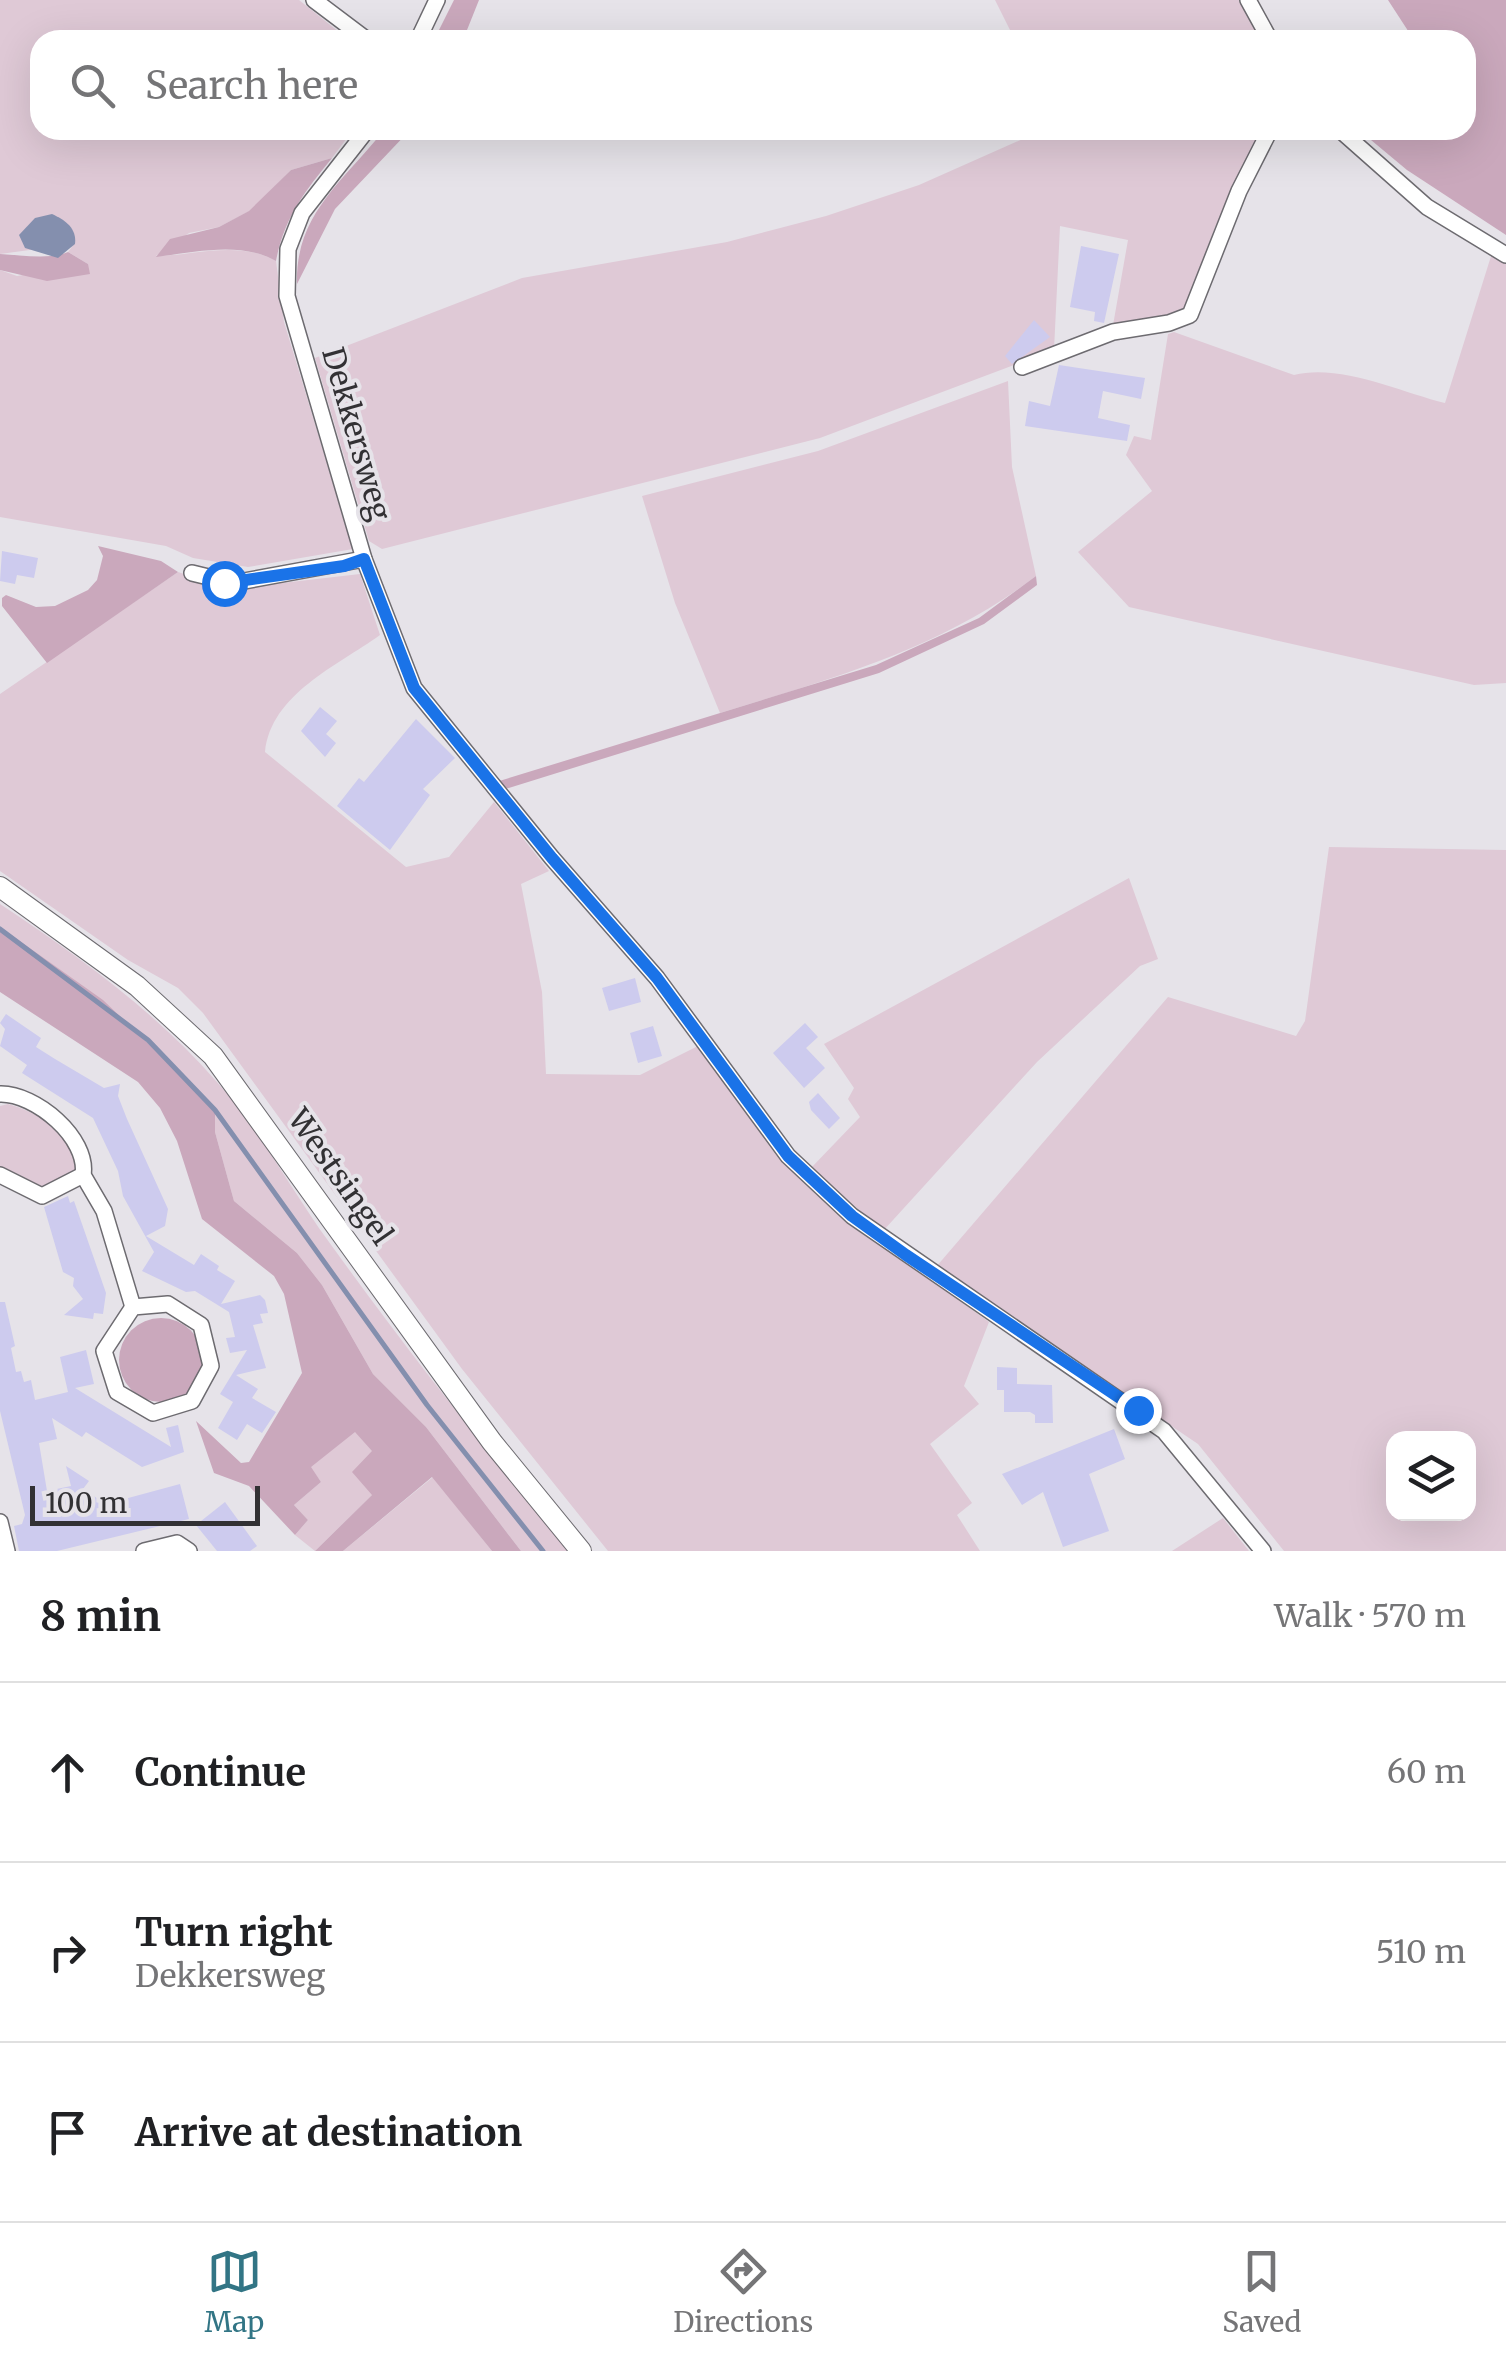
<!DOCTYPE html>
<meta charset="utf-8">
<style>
body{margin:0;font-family:Merriweather,serif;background:#f2f2f2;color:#202124}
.controls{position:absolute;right:30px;bottom:30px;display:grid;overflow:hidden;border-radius:20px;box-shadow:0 10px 40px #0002}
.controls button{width:90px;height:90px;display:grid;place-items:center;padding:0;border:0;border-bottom:2px solid #e0e0e0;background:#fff;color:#202124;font:50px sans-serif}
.scale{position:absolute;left:30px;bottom:25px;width:230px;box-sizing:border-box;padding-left:10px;border:5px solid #323134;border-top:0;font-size:28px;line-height:35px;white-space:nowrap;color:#323134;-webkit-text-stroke:8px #e6e3e9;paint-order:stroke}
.stop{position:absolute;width:30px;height:30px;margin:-22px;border:8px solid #1a73e8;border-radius:50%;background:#fff}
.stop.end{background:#1a73e8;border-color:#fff;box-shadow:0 2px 10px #0008}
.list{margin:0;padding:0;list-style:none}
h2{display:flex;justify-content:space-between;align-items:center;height:130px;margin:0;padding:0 40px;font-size:42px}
h2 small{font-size:32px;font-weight:400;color:#757577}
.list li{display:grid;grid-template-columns:65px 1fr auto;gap:30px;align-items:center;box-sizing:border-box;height:180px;padding:0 40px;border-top:2px solid #e0e0e0}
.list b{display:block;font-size:38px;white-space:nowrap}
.list p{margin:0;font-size:32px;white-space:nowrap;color:#757577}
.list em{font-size:32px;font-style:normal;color:#757577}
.icon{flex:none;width:55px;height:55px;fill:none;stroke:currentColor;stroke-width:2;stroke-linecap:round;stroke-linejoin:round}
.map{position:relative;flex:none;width:1506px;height:1551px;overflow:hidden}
.search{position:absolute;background:#fff;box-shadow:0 10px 40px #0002;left:30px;right:30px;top:30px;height:110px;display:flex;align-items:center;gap:25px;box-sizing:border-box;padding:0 35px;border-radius:30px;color:#757577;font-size:38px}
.sheet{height:670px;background:#fff}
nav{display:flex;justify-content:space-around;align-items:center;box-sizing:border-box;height:140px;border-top:2px solid #e0e0e0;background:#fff;font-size:28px;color:#757577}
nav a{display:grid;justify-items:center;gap:5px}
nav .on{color:#327585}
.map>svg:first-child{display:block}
.green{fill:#dfc9d6;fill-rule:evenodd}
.forest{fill:#caa8bc}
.water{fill:#848fae}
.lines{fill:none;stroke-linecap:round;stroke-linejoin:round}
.stream{stroke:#848fae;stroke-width:5}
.building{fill:#cdcbee}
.street-casing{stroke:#6d6b70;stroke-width:18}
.secondary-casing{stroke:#6d6b70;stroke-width:22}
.street{stroke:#fff;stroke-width:15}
.secondary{stroke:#fff;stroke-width:20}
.route{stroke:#1a73e8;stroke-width:12}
.labels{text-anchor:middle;stroke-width:8;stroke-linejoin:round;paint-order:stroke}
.street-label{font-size:30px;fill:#323134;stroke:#e6e3e9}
</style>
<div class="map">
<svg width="1506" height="1551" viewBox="0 0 1506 1551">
<rect width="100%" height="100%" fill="#e6e3e9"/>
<g class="green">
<path d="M0,0H299L349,40H40V130H353L332,158L291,170L250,211L219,227L189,233L156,256C196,255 239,240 276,261L284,322L353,549L248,567L193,558L166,546L0,517V270L17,276L88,264L68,252L74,244L0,254Z"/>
<path d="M995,0H1239L1262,40H1015Z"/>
<path d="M1043,130H1267L1215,227L1187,311L1112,331L1128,240L1060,226L1054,350L820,438L382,549L369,541L315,358L522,278L727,242L826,216L919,185Z"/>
<path d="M1492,253L1506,261V683L1474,685L1129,607L1078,552L1152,491L1126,455L1134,436L1151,440L1168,334L1174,332L1294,375C1339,363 1401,392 1445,403Z"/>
<path d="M1008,381L1012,467L1036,576C941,649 833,678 720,713L675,603L642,496L818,451Z"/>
<path d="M178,572L231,589L360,574L380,635C337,666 271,694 265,752L406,867L449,857L494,802L549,871L521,884L542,992L546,1074L640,1075L700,1045L849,1220L989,1322L964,1386L979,1404L930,1444L972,1503L957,1515L980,1551H608L462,1369L203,1013L178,988L128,960L0,871V694Z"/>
<path d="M1329,847L1506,850V1551H1284L1198,1444L936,1267L1168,997L1296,1036L1305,1021ZM1394,1438H1468V1514H1394Z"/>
<path d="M1129,878L1158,959L1140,966L1037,1062L883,1231L811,1168L860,1117L848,1099L854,1088L824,1044Z"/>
<path d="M0,904C78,956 154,1010 216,1081C260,1130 290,1188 329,1242C406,1349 486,1451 572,1551H521L426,1427L373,1374L322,1285L297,1253L234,1201L215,1132V1110L139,1031L0,927Z"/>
<path d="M8,1104C38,1112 79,1136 75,1171L41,1188L0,1167V1106Z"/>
<path d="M355,1431L373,1451L372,1495L315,1551L295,1535L308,1520L294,1505L321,1482L310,1467Z"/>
<path d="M433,1477L492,1551H343Z"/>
<path d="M1223,1518L1249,1551H1172Z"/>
</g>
<g class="forest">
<path d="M454,0H479L463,40H434Z"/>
<path d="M1388,0H1506V235L1407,170L1359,130H1386L1394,138L1403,130H1466V40H1414Z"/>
<path d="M384,130H410L335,209L297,284C295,214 343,182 384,130Z"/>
<path d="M332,158C305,191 284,218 276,261C241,241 195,252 156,257L170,239L219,227L249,211L291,170Z"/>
<path d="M68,252L88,264L90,274L47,281L0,270V254C21,255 49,260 68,252Z"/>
<path d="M98,546L161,561L178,572L47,663L2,606V598L6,595L36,607L55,606L88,590L97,580L103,556Z"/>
<path d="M1036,576L1037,585L984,624L879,673L502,790L496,782L876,665L979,618Z"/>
<path d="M0,927L103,1000L204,1097L215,1110V1132L234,1201L297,1253L322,1285L373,1374L426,1427L521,1551H492L432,1477L343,1551H315L372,1495L352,1472L372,1451L355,1432L311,1467L321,1482L294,1505L308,1520L295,1535L249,1486L214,1473L196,1421L241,1463L249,1462L302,1373L284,1294L274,1276L202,1219L177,1141L160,1108L138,1082L0,992Z"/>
<circle cx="161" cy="1360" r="42"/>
</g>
<path class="water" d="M52,214C65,220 77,228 75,244L58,258L25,248L19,235L35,218Z"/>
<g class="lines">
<path class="stream" d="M0,929L148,1040L215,1110L427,1405L543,1551"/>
</g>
<g class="building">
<path d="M1081,246L1119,254L1104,323L1094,321L1095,312L1070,307Z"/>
<path d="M1034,320L1050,337L1012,364L1005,356Z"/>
<path d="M1059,365L1145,378L1141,399L1103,391L1098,418L1130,425L1127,441L1025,426L1029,401L1050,406Z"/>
<path d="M2,551L38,558L34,578L17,575L15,584L0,581Z"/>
<path d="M320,707L337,721L326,734L336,743L325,757L301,731Z"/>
<path d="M416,719L455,758L423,789L430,795L390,850L337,806L359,778L364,782Z"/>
<path d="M635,978L641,1002L609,1011L602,988Z"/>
<path d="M6,1014L41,1038L36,1047L55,1059L104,1088L120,1084L118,1096L127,1119L168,1209L165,1226L146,1236L194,1265L201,1254L219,1266L217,1270L235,1281L221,1304L260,1295L265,1300L268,1313L260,1314L263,1323L253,1325L266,1368L236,1375L258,1389L252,1398L276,1412L262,1433L247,1424L237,1440L218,1428L233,1402L220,1394L247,1350L230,1353L226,1338L235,1337L229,1312L195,1291L186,1292L142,1271L154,1252L123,1196L118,1171L93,1118L22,1073L27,1065L0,1046L5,1029L0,1023Z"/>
<path d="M805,1023L818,1037L806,1048L825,1068L804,1088L773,1053Z"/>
<path d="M653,1026L662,1056L638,1063L630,1033Z"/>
<path d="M818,1093L840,1118L829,1129L811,1110L809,1102Z"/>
<path d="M68,1196L70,1203L74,1201L106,1293L103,1314L94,1313L93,1319L64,1315L83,1299L73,1286L74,1278L63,1272L44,1207Z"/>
<path d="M0,1302H5L15,1346L11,1348L16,1372L21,1371L24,1382L31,1380L35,1400L68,1392L60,1357L86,1350L94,1384L75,1388L171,1447L166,1428L178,1425L184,1452L142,1467L86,1432L82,1437L52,1418L57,1439L39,1443L47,1491L71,1486L66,1466L89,1481L83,1489L106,1504L180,1484L189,1519L57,1551H19L14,1526L22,1524L25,1515L0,1411Z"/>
<path d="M997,1367L1017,1368V1384L1052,1385L1053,1423H1035V1415L1030,1412H1004V1390H997Z"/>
<path d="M1114,1429L1125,1459L1089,1474L1109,1531L1063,1547L1043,1492L1022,1505L1002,1474Z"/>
<path d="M225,1502L257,1546L250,1551H217L196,1525Z"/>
</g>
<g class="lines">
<g class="street-casing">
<g id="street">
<path d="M314,0L367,40"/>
<path d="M1248,0L1270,40"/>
<path d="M418,40L437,0"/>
<path d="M367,130L302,213L288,249L287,296L364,559L414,688L552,858L657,978L788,1156L852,1216L1164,1431L1263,1551"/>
<path d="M1340,130L1427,207L1506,255"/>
<path d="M1022,367L1113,332L1169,323L1190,315L1239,191L1270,130"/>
<path d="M192,573L233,583L364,559"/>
<path d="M0,1094C35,1093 89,1138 83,1175L104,1211L133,1307"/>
<path d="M0,1175L42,1196L83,1175"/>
<path d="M168,1304L201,1325L211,1366L192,1401L153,1413L117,1392L104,1351L133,1307Z"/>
<path d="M0,1522L7,1551"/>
<path d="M144,1551L177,1543L189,1551"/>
</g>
</g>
<g class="secondary-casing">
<path id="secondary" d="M0,887L137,986L213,1056L492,1442L581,1551"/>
</g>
<use href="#street" class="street"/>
<use href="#secondary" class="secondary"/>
</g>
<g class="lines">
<path class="route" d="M224,583L344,566L364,559L414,688L552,858L657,978L788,1156L852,1216L906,1255L1138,1410"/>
</g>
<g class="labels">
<g class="street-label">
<text transform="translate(356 434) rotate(74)" y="10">Dekkersweg</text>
<text transform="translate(340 1177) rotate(55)" y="10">Westsingel</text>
</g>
</g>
</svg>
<div class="controls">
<button><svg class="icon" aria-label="layers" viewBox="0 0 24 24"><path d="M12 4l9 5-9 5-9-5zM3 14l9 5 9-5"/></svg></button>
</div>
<div class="scale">100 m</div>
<div class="stop" style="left:224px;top:583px"></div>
<div class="stop end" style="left:1138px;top:1410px"></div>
<div class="search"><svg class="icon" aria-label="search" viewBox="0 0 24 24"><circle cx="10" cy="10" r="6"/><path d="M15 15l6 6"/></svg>Search here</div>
</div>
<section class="sheet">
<h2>8 min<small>Walk · 570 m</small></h2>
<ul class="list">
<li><svg class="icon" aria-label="ahead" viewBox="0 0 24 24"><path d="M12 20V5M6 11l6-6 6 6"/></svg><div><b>Continue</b></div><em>60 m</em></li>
<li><svg class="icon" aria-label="right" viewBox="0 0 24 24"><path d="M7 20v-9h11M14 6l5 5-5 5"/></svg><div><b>Turn right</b><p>Dekkersweg</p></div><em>510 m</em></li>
<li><svg class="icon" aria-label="arrive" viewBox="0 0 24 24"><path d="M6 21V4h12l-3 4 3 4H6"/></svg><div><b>Arrive at destination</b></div></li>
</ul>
</section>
<nav>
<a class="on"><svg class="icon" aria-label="map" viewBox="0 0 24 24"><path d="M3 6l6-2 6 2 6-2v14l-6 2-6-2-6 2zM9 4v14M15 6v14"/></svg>Map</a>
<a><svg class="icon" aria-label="directions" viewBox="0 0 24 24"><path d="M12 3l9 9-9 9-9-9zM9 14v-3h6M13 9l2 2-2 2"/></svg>Directions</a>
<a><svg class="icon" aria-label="saved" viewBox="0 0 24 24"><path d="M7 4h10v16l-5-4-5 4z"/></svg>Saved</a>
</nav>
